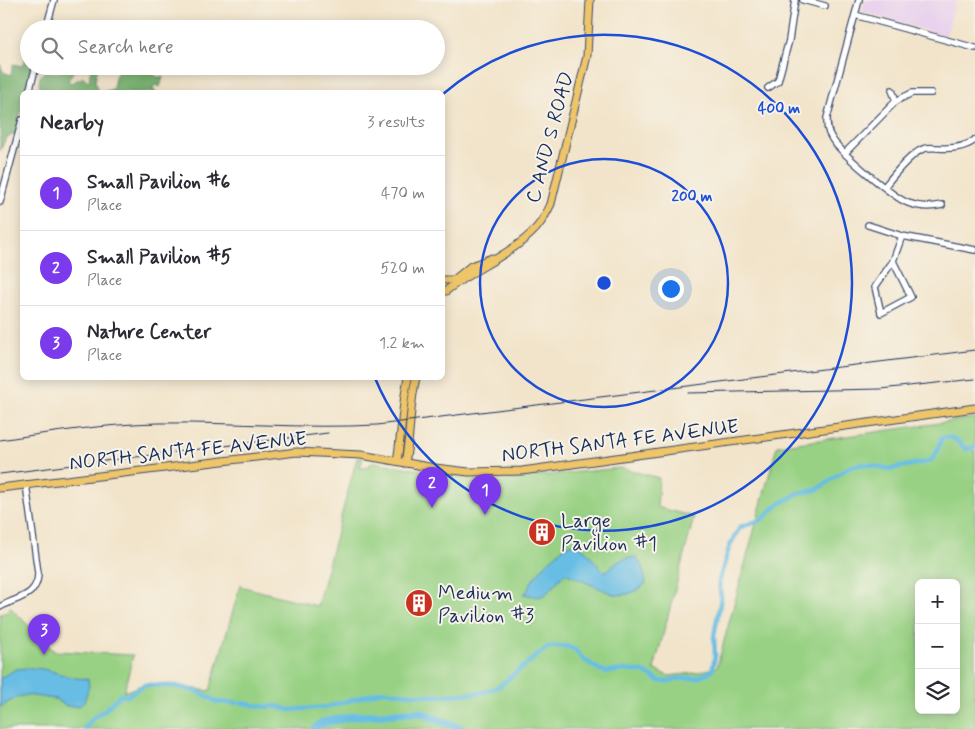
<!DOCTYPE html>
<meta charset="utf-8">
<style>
body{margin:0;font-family:Mynerve,sans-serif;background:#f7f7f7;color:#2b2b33}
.controls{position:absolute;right:15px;bottom:15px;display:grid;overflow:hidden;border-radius:8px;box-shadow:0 2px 12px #0003}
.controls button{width:45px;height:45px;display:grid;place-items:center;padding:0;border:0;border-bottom:1px solid #e1e1e2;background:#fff;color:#2b2b33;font:25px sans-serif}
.you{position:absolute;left:670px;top:288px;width:18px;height:18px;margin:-12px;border:4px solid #fff;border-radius:50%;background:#1a73e8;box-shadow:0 0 0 8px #1a73e833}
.badge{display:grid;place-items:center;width:32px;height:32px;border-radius:50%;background:#7c3aed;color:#fff;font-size:16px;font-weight:700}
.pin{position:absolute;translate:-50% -41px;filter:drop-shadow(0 1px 2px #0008)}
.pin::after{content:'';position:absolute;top:26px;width:18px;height:15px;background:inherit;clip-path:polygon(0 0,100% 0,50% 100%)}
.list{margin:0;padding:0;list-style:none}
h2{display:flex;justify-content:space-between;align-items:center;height:65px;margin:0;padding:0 20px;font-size:21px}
h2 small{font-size:16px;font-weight:400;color:#7c7c81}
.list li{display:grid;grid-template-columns:32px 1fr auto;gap:15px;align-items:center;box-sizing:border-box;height:75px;padding:0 20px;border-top:1px solid #e1e1e2}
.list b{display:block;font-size:19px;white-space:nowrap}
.list p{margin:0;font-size:16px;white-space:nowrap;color:#7c7c81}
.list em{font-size:16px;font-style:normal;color:#7c7c81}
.icon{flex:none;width:28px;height:28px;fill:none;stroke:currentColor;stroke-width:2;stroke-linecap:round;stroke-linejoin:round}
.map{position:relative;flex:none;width:975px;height:729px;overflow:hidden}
.search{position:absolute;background:#fff;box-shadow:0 2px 12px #0003;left:20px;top:20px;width:425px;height:55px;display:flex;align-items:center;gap:12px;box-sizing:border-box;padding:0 18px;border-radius:28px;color:#7c7c81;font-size:19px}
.panel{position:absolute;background:#fff;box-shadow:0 2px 12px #0003;left:20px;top:90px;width:425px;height:290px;border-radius:8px}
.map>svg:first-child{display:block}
.built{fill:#e9d2ed}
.green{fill:#99d184;stroke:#5a8071;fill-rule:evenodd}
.forest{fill:#7ab372;stroke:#4a7168}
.water{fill:#68bde4;stroke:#4276a1}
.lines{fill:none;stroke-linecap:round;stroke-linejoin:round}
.canal{stroke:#68bde4;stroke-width:4.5}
.river{stroke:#68bde4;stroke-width:8}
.minor-casing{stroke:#3b4a6e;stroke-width:8}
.major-casing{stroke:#3b4a6e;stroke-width:9}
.minor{stroke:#fff;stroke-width:5.5}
.major{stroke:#eec569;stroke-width:7}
.rail{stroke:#1b2f5e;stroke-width:1}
.ring{fill:none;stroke:#1d4ed8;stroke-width:2.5}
.labels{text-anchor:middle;stroke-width:4;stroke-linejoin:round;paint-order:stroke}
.street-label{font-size:20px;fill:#1b2f5e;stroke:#f7f3e8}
.poi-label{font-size:20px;fill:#1b2f5e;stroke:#f7f3e8;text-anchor:start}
.centre{fill:#1d4ed8;stroke:#f7f3e8;stroke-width:2.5}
.ring-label{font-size:15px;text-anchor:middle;font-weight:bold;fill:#1d4ed8;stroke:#f7f3e8;stroke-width:4;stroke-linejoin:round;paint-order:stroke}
</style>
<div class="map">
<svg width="975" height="729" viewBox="0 0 975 729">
<rect width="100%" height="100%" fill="#f7f3e8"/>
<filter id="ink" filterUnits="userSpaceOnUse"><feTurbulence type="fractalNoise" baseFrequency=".02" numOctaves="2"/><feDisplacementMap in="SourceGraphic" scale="10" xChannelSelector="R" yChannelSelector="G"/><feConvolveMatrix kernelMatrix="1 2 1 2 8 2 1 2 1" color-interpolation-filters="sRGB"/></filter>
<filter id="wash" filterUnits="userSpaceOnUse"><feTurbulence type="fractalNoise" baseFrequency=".0096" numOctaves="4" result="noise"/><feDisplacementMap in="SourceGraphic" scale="20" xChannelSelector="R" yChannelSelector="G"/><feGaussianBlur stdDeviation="1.12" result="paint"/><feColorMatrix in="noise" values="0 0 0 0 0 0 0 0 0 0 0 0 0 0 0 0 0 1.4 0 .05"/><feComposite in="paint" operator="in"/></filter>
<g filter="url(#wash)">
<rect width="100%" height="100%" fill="#f2e4ca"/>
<path class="built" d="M865,0H956L946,36L862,12Z"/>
<path class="green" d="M975,418V729H0V614L7,612L10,607L54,651L133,655L124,692L147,683L165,684L210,691L240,586L317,606L357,458H363L360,468H365L374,462L449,475L475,479L516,480V478L621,468L659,478L657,507L694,517L654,669L668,676L695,673L717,667L777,446ZM919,583H956V710H919Z"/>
<g class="forest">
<path d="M29,53V66H34L26,92H22V106L17,133L6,138L0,151V64L3,72L11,75L13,64L22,66Z"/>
<path d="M44,66H52V71L55,73C63,72 67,66 76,66L68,81L71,83L84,77L89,82L91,66H98L95,81L98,91L100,92H37L40,86L39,84L40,77L46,70L42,69Z"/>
<path d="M121,66H143V72L150,71L157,77H163L160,87L155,85L152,89L156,92H103L113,89L115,77Z"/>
</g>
<g class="water">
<path d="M572,544C588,546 593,563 604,571H607C615,563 625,555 637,558L642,566L646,583L638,590L628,594L615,595L565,573L546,594L539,597L523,594L527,592C529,588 529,585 532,581C538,572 562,545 572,544Z"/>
<path d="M32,668C46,668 58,674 72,677C77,679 83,678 88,679L89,686L84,702L79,706H66L55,699L26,695L18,697L0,707V678L16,669Z"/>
</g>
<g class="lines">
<g class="canal">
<path d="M829,481L849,467L863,464L890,469L930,461L935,456L942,438C953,435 958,442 966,449L975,447"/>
<path d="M242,703L266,707L276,706L289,710L327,707L382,691L431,696L481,693L498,687L548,647L567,646L575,650L583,659L600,670L606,672L624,670L644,672L659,681L666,682L676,679L697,678L712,671L715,656L714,636L721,598L719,581L730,545L740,527L761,520L779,504L799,493L816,490L827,483"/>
<path d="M95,716L104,711L120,695L127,696L144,685L176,686L199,692L217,702L237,703"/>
<path d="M84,729L94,717"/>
</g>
<path class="river" d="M315,729L321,723L355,716L419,712L462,729"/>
</g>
</g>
<g filter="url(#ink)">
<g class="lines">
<g class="minor-casing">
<g id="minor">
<path d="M803,0L825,6"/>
<path d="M859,0L827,118C827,125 827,131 831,137C837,150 894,198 908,203C919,207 930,208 942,205"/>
<path d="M855,15L975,48"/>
<path d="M46,29L54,0"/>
<path d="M768,88L778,81L789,40L795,0"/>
<path d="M892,90L896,101"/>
<path d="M29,92L36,66"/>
<path d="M845,153L896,101L912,93H931"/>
<path d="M884,187C893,176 910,154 923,149C928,147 933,148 938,148C952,149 964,148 975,140"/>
<path d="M0,202L22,120"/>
<path d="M868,225L902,236L975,250"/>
<path d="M893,261L875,287L881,313L911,297L893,261L902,236"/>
<path d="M0,607C17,597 38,597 38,573L26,484"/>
</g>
</g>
<g class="major-casing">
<g id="major">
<path d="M442,280H454L471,266L492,258"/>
<path d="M446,291C473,268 521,251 541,222C545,216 548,210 551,204L587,56L590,0"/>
<path d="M397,461C402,433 402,405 408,378"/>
<path d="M405,463C411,434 409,406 416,378"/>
<path d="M0,488L297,452L361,455L435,468L469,472L522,471L975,408"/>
</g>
</g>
<use href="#minor" class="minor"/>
<use href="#major" class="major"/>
<g class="rail">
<path d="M688,393L880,389L975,379"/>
<path d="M0,440C53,432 106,424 159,423C232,422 304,429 377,425L975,350"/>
<path d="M0,474L328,433"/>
</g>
</g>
</g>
<g class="ring">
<circle cx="604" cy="283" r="124"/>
<path d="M443 94A248 248 0 1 1 375 378"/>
</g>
<defs>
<g id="building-disc" transform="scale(1.4375)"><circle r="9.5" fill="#c8321e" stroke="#f7f3e8"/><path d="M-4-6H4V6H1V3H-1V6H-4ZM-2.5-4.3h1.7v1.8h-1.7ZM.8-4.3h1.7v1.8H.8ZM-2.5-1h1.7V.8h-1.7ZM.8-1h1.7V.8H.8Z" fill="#fff"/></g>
</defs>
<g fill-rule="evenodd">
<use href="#building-disc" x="542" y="532"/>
<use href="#building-disc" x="419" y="603"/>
</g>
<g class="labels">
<g class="street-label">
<text transform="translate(549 137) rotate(-75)" y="7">C AND S ROAD</text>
<text transform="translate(620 440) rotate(-7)" y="7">NORTH SANTA FE AVENUE</text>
<text transform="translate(188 450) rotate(-6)" y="7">NORTH SANTA FE AVENUE</text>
</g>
<g class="poi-label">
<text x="561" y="527">Large<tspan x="561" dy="23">Pavilion #1</tspan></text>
<text x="438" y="599">Medium<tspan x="438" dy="23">Pavilion #3</tspan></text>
</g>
</g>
<circle cx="604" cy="283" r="8" class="centre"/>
<g class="ring-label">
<text x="779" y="113">400 m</text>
<text x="692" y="201">200 m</text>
</g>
</svg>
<div class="controls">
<button>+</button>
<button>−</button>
<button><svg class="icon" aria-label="layers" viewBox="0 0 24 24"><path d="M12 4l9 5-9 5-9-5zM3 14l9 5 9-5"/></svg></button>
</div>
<div class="you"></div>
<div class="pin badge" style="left:485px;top:515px">1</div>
<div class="pin badge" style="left:432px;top:508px">2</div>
<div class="pin badge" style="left:44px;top:655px">3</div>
<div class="search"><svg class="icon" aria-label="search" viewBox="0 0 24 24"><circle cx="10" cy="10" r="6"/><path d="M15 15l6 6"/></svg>Search here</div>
<section class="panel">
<h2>Nearby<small>3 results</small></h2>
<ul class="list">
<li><span class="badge">1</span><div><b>Small Pavilion #6</b><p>Place</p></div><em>470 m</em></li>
<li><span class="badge">2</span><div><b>Small Pavilion #5</b><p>Place</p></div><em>520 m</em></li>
<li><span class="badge">3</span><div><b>Nature Center</b><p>Place</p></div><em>1.2 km</em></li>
</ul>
</section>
</div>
